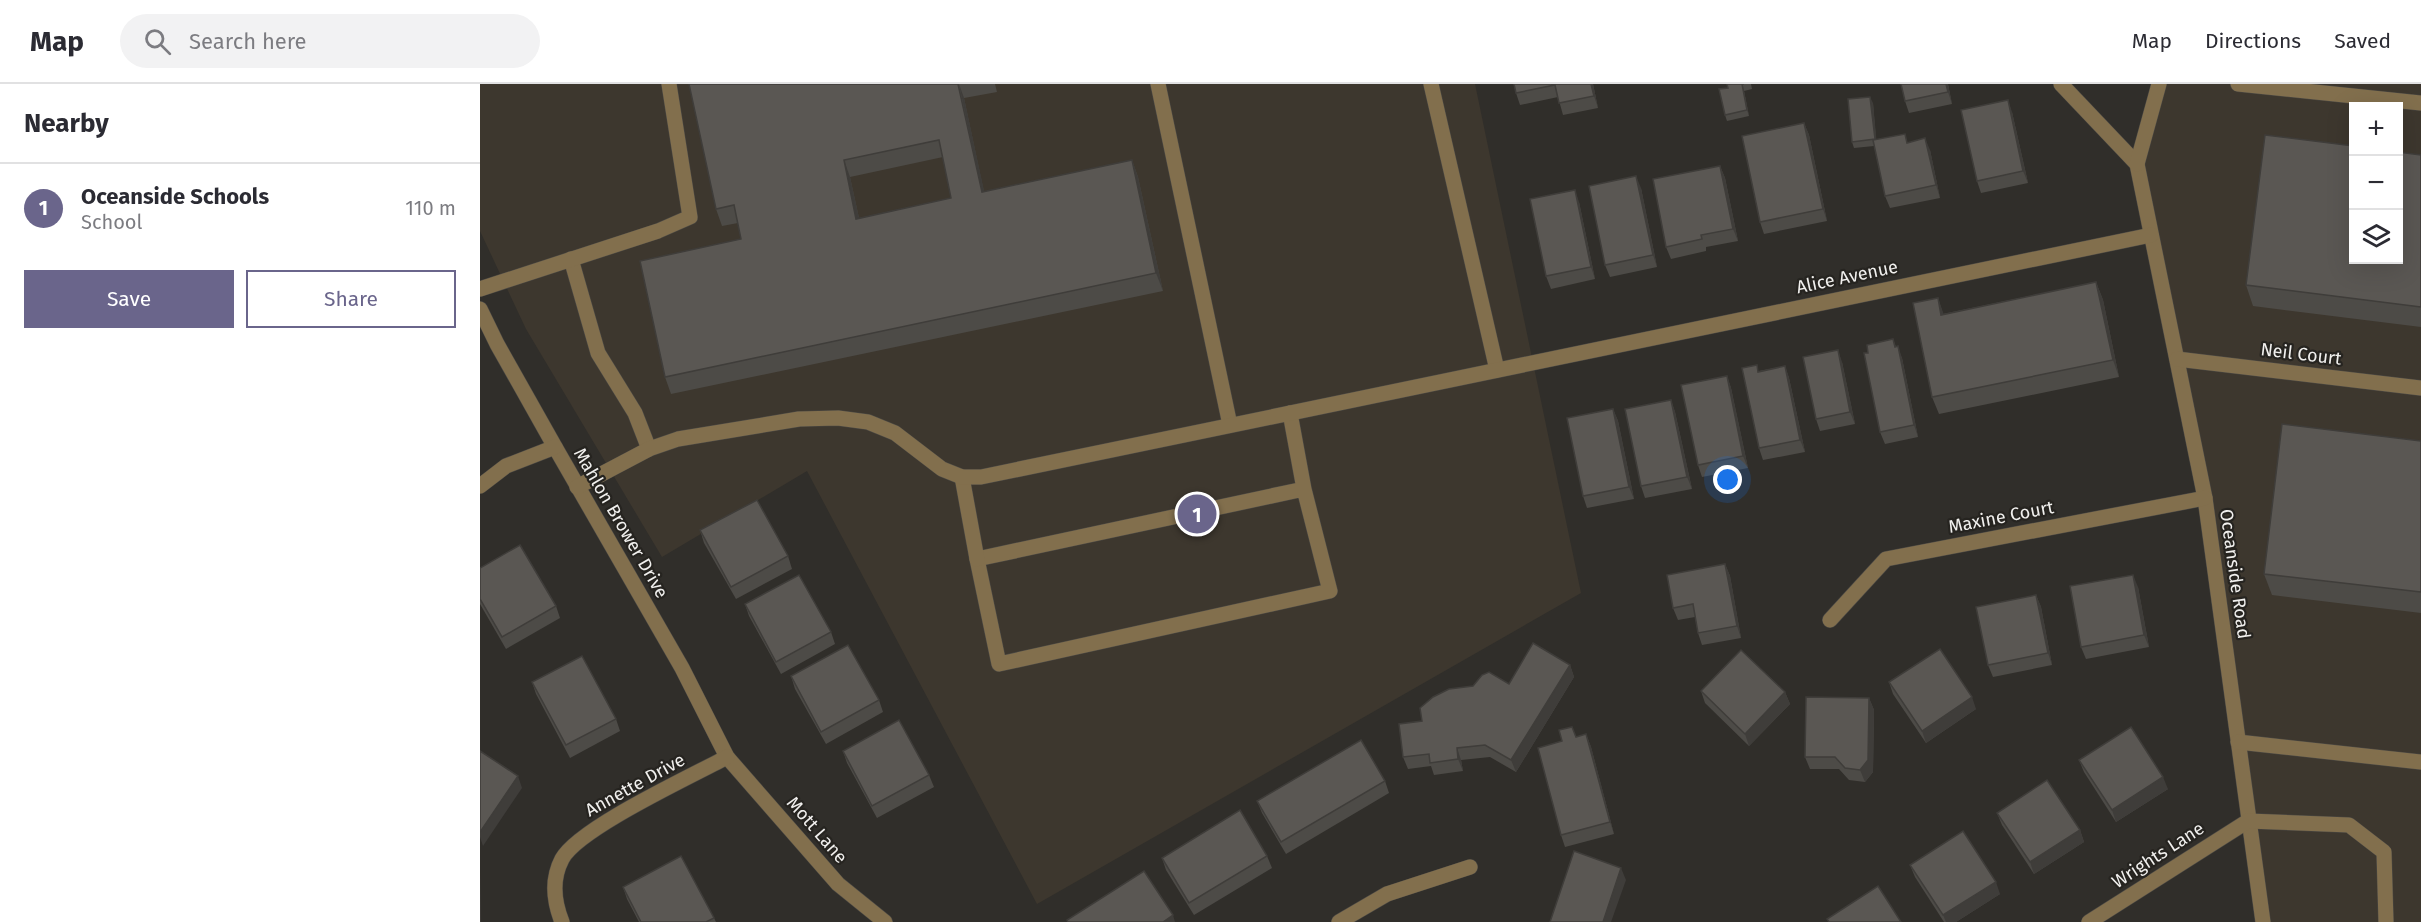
<!DOCTYPE html>
<meta charset="utf-8">
<style>
body{margin:0;font-family:"Fira Sans",sans-serif;background:#f2f2f3;color:#2b2b33}
.controls{position:absolute;right:18px;top:18px;display:grid;overflow:hidden;border-radius:0px;box-shadow:0 6px 24px #0002}
.controls button{width:54px;height:54px;display:grid;place-items:center;padding:0;border:0;border-bottom:2px solid #e1e1e2;background:#fff;color:#2b2b33;font:30px sans-serif}
.you{position:absolute;left:1248px;top:396px;width:21px;height:21px;margin:-15px;border:4px solid #fff;border-radius:50%;background:#1a73e8;box-shadow:0 0 0 9px #1a73e833}
.badge{display:grid;place-items:center;width:39px;height:39px;border-radius:50%;background:#6a658b;color:#fff;font-size:20px;font-weight:700}
.pin{position:absolute;translate:-50% -50%;border:3px solid #fff;box-shadow:0 2px 6px #0006}
.list{margin:0;padding:0;list-style:none}
h2{display:flex;justify-content:space-between;align-items:center;height:78px;margin:0;padding:0 24px;font-size:26px}
h2 small{font-size:20px;font-weight:400;color:#7c7c81}
.list li{display:grid;grid-template-columns:39px 1fr auto;gap:18px;align-items:center;box-sizing:border-box;height:90px;padding:0 24px;border-top:2px solid #e1e1e2}
.list b{display:block;font-size:22px;white-space:nowrap}
.list p{margin:0;font-size:20px;white-space:nowrap;color:#7c7c81}
.list em{font-size:20px;font-style:normal;color:#7c7c81}
.actions{display:flex;gap:12px;padding:18px 24px}
.actions a{flex:1;padding:14px 0;border:2px solid #6a658b;border-radius:0px;text-align:center;font-size:21px;color:#6a658b}
.actions .main{background:#6a658b;color:#fff}
.icon{flex:none;width:33px;height:33px;fill:none;stroke:currentColor;stroke-width:2;stroke-linecap:round;stroke-linejoin:round}
.map{position:relative;flex:none;width:1941px;height:838px;overflow:hidden}
header{display:flex;align-items:center;gap:36px;box-sizing:border-box;height:84px;padding:0 30px;background:#fff;border-bottom:2px solid #e1e1e2}
header strong{font-size:28px}
nav{display:flex;gap:33px;margin-inline-start:auto;font-size:21px}
.search{width:420px;height:54px;background:#f2f2f3;display:flex;align-items:center;gap:15px;box-sizing:border-box;padding:0 21px;border-radius:33px;color:#7c7c81;font-size:22px}
main{display:flex}
aside{flex:1;background:#fff}
.map>svg:first-child{display:block}
.built{fill:#3d372e;fill-rule:evenodd}
.lines{fill:none;stroke-linecap:round;stroke-linejoin:round}
.minor-casing{stroke:#4b4945;stroke-width:16}
.minor{stroke:#826f4d;stroke-width:15}
.wall{fill:#4d4b47;fill-rule:evenodd}
.shaded-wall{fill:#3f3d3a}
.building{fill:#5a5753;stroke:#3f3d3a;stroke-width:1.5;fill-rule:evenodd}
.labels{text-anchor:middle;stroke-width:4.5;stroke-linejoin:round;paint-order:stroke}
.street-label{font-size:18px;fill:#f1f0ee;stroke:#262420}
</style>
<header>
<strong>Map</strong>
<div class="search"><svg class="icon" aria-label="search" viewBox="0 0 24 24"><circle cx="10" cy="10" r="6"/><path d="M15 15l6 6"/></svg>Search here</div>
<nav><a>Map</a><a>Directions</a><a>Saved</a></nav>
</header>
<main>
<aside>
<h2>Nearby<small></small></h2>
<ul class="list">
<li><span class="badge">1</span><div><b>Oceanside Schools</b><p>School</p></div><em>110 m</em></li>
</ul>
<div class="actions"><a class="main">Save</a><a>Share</a></div>
</aside>
<div class="map">
<svg width="1941" height="838" viewBox="0 0 1941 838">
<rect width="100%" height="100%" fill="#302e2a"/>
<g class="built">
<path d="M0,0H995L1101,509L557,820L327,387L182,473L46,245L0,147Z"/>
<path d="M1675,0H1941V838H1788L1756,613L1656,69ZM1874,22H1918V176H1874Z"/>
</g>
<g class="lines">
<g class="minor-casing">
<g id="minor">
<path d="M678,0L750,341"/>
<path d="M951,0L1017,286"/>
<path d="M1581,0L1657,80L1725,414L1783,838"/>
<path d="M1758,0L1941,19"/>
<path d="M1657,80L1679,0"/>
<path d="M91,175L118,269L155,329L169,365"/>
<path d="M0,205L178,147L210,133L189,0"/>
<path d="M0,225L17,260L75,363L202,584L247,673L358,800L405,838"/>
<path d="M1697,275L1941,304"/>
<path d="M810,329L824,405L850,507L519,580L497,475L824,405"/>
<path d="M482,393L497,475"/>
<path d="M0,402L26,382L75,363"/>
<path d="M97,403L169,365L198,355L319,335L358,334L388,338L415,349L462,385L482,393H501L1671,151"/>
<path d="M1350,536L1406,475L1725,414"/>
<path d="M1758,658L1941,678"/>
<path d="M82,838C74,818 71,796 82,775C99,744 212,692 247,673"/>
<path d="M859,838L907,810L990,783"/>
<path d="M1609,838L1768,737L1869,741L1904,768L1906,838"/>
</g>
</g>
<use href="#minor" class="minor"/>
</g>
<g class="wall">
<path d="M209,0H515L517,8L484,14L504,108L652,76L658,93L683,207L191,310L185,293L261,155L258,139L242,142L236,125ZM463,73L471,114L379,134L370,93Z"/>
<path d="M1034,0H1113L1118,24L1083,31L1078,13L1040,21L1036,9Z"/>
<path d="M1247,0H1271L1272,5L1264,7L1269,32L1247,37L1245,31L1248,4Z"/>
<path d="M1468,0L1472,20L1429,29L1425,17Z"/>
<path d="M1393,19L1396,55L1428,58L1450,66L1460,114L1410,124L1405,112L1394,62L1374,64L1372,58Z"/>
<path d="M1532,28L1548,99L1501,109L1497,97Z"/>
<path d="M1324,39L1329,51L1347,137L1284,150L1280,138Z"/>
<path d="M1941,71V243L1773,222L1766,201Z"/>
<path d="M1240,82L1245,94L1258,157L1226,163V167L1191,175L1186,163Z"/>
<path d="M1161,104L1177,183L1130,193L1125,181Z"/>
<path d="M1099,118L1115,195L1071,205L1066,192Z"/>
<path d="M1616,198L1623,216L1639,293L1459,330L1452,313L1458,214L1463,230Z"/>
<path d="M1413,255L1416,263L1422,274L1438,353L1405,360L1400,348L1388,269Z"/>
<path d="M1362,278L1375,340L1340,347L1336,335Z"/>
<path d="M1305,282L1309,294L1325,368L1283,376L1279,364V287Z"/>
<path d="M1247,292L1251,304L1268,384L1222,393L1218,381Z"/>
<path d="M1191,316L1195,328L1212,405L1165,414L1161,402Z"/>
<path d="M1133,325L1138,337L1154,415L1107,424L1103,412Z"/>
<path d="M1941,357V529L1792,511L1784,490Z"/>
<path d="M220,446L308,472L312,485L256,515L224,459Z"/>
<path d="M1245,480L1250,492L1261,554L1222,561L1218,549L1215,533L1198,536L1193,524Z"/>
<path d="M0,484L76,522L80,534L26,565L0,520Z"/>
<path d="M1658,503L1669,563L1606,575L1601,563Z"/>
<path d="M1556,511L1561,523L1572,581L1513,593L1508,581Z"/>
<path d="M265,520L351,548L355,560L301,590L269,532Z"/>
<path d="M1090,581L1094,593L1036,688L1010,673L981,676L983,687L954,691L951,682L928,685L923,673L942,637L1029,600Z"/>
<path d="M311,592L399,616L403,628L346,660L315,605Z"/>
<path d="M52,598L136,635L140,647L90,674L56,610Z"/>
<path d="M1409,598L1496,625L1446,659L1413,610Z"/>
<path d="M1221,607L1305,608L1310,620L1269,662L1225,619Z"/>
<path d="M1389,614L1394,626L1393,688L1385,698L1369,696L1359,685H1330L1325,673Z"/>
<path d="M1092,643L1096,653L1106,650L1111,663L1134,750L1085,763L1081,751L1082,657Z"/>
<path d="M363,667L449,691L454,703L397,734L367,679Z"/>
<path d="M1599,676L1688,705L1636,738L1604,688Z"/>
<path d="M905,697L909,709L806,770L782,729L777,717Z"/>
<path d="M1517,729L1600,746L1604,758L1554,790L1522,741Z"/>
<path d="M787,772L792,784L714,831L686,786L682,774Z"/>
<path d="M1430,781L1520,810L1476,838H1464L1435,793Z"/>
<path d="M143,803L234,834L236,838H159L147,815Z"/>
</g>
<g class="shaded-wall">
<path d="M479,0L484,14L508,125L502,108Z"/>
<path d="M1111,0H1113L1118,24L1114,12Z"/>
<path d="M1262,0L1264,7L1269,32L1267,26Z"/>
<path d="M1466,0H1468L1472,20L1468,8Z"/>
<path d="M1390,13L1393,19L1397,62L1395,55Z"/>
<path d="M1528,16L1532,28L1548,99L1543,87Z"/>
<path d="M1324,39L1329,51L1347,137L1343,125Z"/>
<path d="M1445,54L1450,66L1460,114L1456,101Z"/>
<path d="M364,76L370,93L383,152L376,135Z"/>
<path d="M652,76L658,93L683,207L676,189Z"/>
<path d="M1240,82L1245,94L1258,157L1253,145Z"/>
<path d="M1156,92L1161,104L1177,183L1173,171Z"/>
<path d="M1095,106L1099,118L1115,195L1111,183Z"/>
<path d="M1616,198L1623,216L1639,293L1633,276Z"/>
<path d="M1458,214L1464,231H1461Z"/>
<path d="M1418,262L1422,274L1438,353L1434,341Z"/>
<path d="M1358,266L1362,278L1375,340L1370,328Z"/>
<path d="M1305,282L1309,294L1325,368L1320,356Z"/>
<path d="M1247,292L1251,304L1268,384L1263,372Z"/>
<path d="M1191,316L1195,328L1212,405L1207,393Z"/>
<path d="M1133,325L1138,337L1154,415L1149,403Z"/>
<path d="M1245,480L1250,492L1261,554L1257,542Z"/>
<path d="M1653,491L1658,503L1669,563L1664,551Z"/>
<path d="M1556,511L1561,523L1572,581L1568,569Z"/>
<path d="M1090,581L1094,593L1036,688L1031,676Z"/>
<path d="M1305,608L1310,620L1269,662L1265,650Z"/>
<path d="M1492,613L1496,625L1446,659L1442,647Z"/>
<path d="M1389,614L1394,626L1393,688L1385,698L1380,686Z"/>
<path d="M1106,650L1111,663L1134,750L1130,738Z"/>
<path d="M977,664L981,676L983,687L978,675Z"/>
<path d="M38,692L42,704L3,762L0,753V748Z"/>
<path d="M1683,693L1688,705L1636,738L1632,726Z"/>
<path d="M1600,746L1604,758L1554,790L1550,778Z"/>
<path d="M1141,784L1146,796L1131,838H1123Z"/>
<path d="M0,787L1,838H0Z"/>
<path d="M1516,798L1520,810L1476,838H1466L1463,831Z"/>
<path d="M693,831L695,838H683Z"/>
</g>
<g class="building">
<path d="M209,0H478L502,108L652,76L676,189L185,293L160,177L261,155L254,121L236,125ZM459,56L471,114L376,135L364,76Z"/>
<path d="M1034,0H1111L1114,12L1079,19L1075,1L1036,9Z"/>
<path d="M1247,0H1264H1262L1267,26L1245,31L1239,5L1248,4Z"/>
<path d="M1421,0H1466L1468,8L1425,17Z"/>
<path d="M1390,13L1395,55L1372,58L1368,15Z"/>
<path d="M1528,16L1543,87L1497,97L1481,26Z"/>
<path d="M1324,39L1343,125L1280,138L1262,52Z"/>
<path d="M1425,50L1427,59L1445,54L1456,101L1405,112L1393,56Z"/>
<path d="M1785,51L1874,62V176H1918V68L1941,71V223L1766,201Z"/>
<path d="M1240,82L1253,145L1221,151L1222,155L1186,163L1173,95Z"/>
<path d="M1156,92L1173,171L1125,181L1109,102Z"/>
<path d="M1095,106L1111,183L1066,192L1050,115Z"/>
<path d="M1616,198L1633,276L1452,313L1433,219L1458,214L1461,231Z"/>
<path d="M1413,255L1415,263L1418,262L1434,341L1400,348L1384,269H1388L1387,261Z"/>
<path d="M1358,266L1370,328L1336,335L1323,273Z"/>
<path d="M1277,281L1278,288L1305,282L1320,356L1279,364L1262,284Z"/>
<path d="M1247,292L1263,372L1218,381L1201,301Z"/>
<path d="M1191,316L1207,393L1161,402L1145,325Z"/>
<path d="M1133,325L1149,403L1103,412L1087,334Z"/>
<path d="M1802,340L1941,357V508L1784,490Z"/>
<path d="M277,416L308,472L251,503L220,446Z"/>
<path d="M40,461L76,522L22,553L0,515V484Z"/>
<path d="M1245,480L1257,542L1218,549L1213,520L1193,524L1187,491Z"/>
<path d="M319,491L351,548L296,578L265,520Z"/>
<path d="M1653,491L1664,551L1601,563L1590,502Z"/>
<path d="M1556,511L1568,569L1508,581L1496,523Z"/>
<path d="M1053,559L1090,581L1031,676L1005,661L977,664L978,675L950,679L949,670L923,673L919,640L942,637L940,624L953,613L969,605L993,602L1002,591L1009,588L1029,600Z"/>
<path d="M368,561L399,616L341,648L311,592Z"/>
<path d="M1460,565L1492,613L1442,647L1409,598Z"/>
<path d="M1261,566L1305,608L1265,650L1221,607Z"/>
<path d="M102,572L136,635L86,661L52,598Z"/>
<path d="M1326,613L1389,614L1388,676L1380,686L1365,684L1355,673H1325Z"/>
<path d="M419,636L449,691L392,722L363,667Z"/>
<path d="M1092,643L1096,653L1106,650L1130,738L1081,751L1058,664L1082,657L1079,646Z"/>
<path d="M1651,643L1683,693L1632,726L1599,676Z"/>
<path d="M881,656L905,697L801,758L777,717Z"/>
<path d="M0,667L38,692L0,748Z"/>
<path d="M1567,696L1600,746L1550,778L1517,729Z"/>
<path d="M760,726L787,772L709,819L682,774Z"/>
<path d="M1483,747L1516,798L1463,831L1430,781Z"/>
<path d="M1094,767L1141,784L1123,838H1070Z"/>
<path d="M201,772L234,834L226,838H161L143,803Z"/>
<path d="M664,787L693,831L683,838H588L587,836Z"/>
<path d="M1398,802L1421,838H1349L1347,835Z"/>
</g>
<g class="labels">
<g class="street-label">
<text transform="translate(1367 193) rotate(-12)" y="6">Alice Avenue</text>
<text transform="translate(1821 270) rotate(7)" y="6">Neil Court</text>
<text transform="translate(1521 433) rotate(-11)" y="6">Maxine Court</text>
<text transform="translate(141 439) rotate(60)" y="6">Mahlon Brower Drive</text>
<text transform="translate(1755 490) rotate(82)" y="6">Oceanside Road</text>
<text transform="translate(155 701) rotate(-29)" y="6">Annette Drive</text>
<text transform="translate(337 746) rotate(49)" y="6">Mott Lane</text>
<text transform="translate(1678 771) rotate(-33)" y="6">Wrights Lane</text>
</g>
</g>
</svg>
<div class="controls">
<button>+</button>
<button>−</button>
<button><svg class="icon" aria-label="layers" viewBox="0 0 24 24"><path d="M12 4l9 5-9 5-9-5zM3 14l9 5 9-5"/></svg></button>
</div>
<div class="you"></div>
<div class="pin badge" style="left:717px;top:430px">1</div>
</div>
</main>
